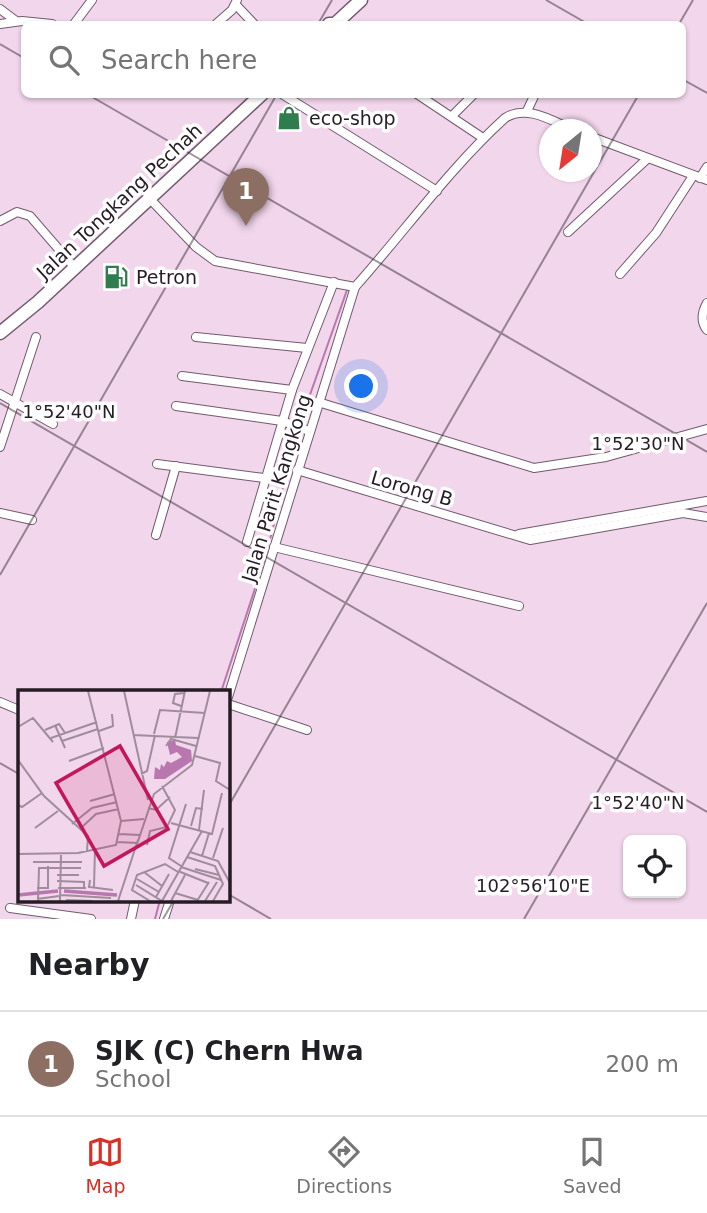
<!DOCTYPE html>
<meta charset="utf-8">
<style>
body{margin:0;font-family:"DejaVu Sans",sans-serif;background:#f6f6f6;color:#202124}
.controls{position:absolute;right:21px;bottom:21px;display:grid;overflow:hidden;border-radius:10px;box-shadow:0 2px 5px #0004}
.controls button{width:63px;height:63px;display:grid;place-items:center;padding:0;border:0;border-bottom:2px solid #e0e0e0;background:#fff;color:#202124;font:35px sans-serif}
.compass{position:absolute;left:539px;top:119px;width:63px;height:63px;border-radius:50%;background:#fff;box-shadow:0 2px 5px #0004;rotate:210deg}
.you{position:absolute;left:362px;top:387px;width:24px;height:24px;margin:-18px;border:5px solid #fff;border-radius:50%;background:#1a73e8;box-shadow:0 0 0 10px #1a73e833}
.badge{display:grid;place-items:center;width:46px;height:46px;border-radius:50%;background:#d93025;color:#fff;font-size:23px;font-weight:700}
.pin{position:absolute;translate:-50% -58px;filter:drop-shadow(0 2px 4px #0008)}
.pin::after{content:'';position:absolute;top:37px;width:24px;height:21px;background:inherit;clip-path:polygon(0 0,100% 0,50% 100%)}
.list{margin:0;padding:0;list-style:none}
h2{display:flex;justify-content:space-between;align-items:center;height:91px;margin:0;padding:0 28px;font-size:30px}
h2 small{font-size:23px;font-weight:400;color:#757577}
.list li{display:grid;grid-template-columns:46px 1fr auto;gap:21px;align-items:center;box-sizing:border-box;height:105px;padding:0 28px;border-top:2px solid #e0e0e0}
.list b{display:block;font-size:26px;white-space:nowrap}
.list p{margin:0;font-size:23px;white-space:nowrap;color:#757577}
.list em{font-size:23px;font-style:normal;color:#757577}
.icon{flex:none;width:38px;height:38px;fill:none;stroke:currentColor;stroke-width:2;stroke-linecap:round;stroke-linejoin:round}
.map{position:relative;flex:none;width:707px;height:919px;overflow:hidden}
.search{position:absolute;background:#fff;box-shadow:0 2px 5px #0004;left:21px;right:21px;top:21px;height:77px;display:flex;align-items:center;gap:18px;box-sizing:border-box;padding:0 24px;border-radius:10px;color:#757577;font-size:26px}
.sheet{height:196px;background:#fff}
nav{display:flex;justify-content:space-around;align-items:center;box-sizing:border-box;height:98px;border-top:2px solid #e0e0e0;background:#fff;font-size:19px;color:#757577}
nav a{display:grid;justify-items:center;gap:4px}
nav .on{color:#d93025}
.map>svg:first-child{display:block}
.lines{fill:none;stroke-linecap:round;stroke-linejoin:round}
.stream{stroke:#b877ae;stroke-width:2}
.street-casing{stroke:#715a6d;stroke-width:10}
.primary-casing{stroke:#715a6d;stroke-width:15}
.street{stroke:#fff;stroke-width:8}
.primary{stroke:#fff;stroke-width:12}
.ticks{fill:none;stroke:#261c24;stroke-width:2;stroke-opacity:0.45}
.labels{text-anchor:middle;stroke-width:7;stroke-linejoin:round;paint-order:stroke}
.poi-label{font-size:19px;fill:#261c24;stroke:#fff;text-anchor:start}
.street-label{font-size:19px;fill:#261c24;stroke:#fff}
.inset-river{fill:none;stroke:#b877ae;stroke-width:3.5}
.inset-road{fill:none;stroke:#a08c9c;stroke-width:2}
.view{fill:#c2185b;fill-opacity:0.15;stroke:#c2185b;stroke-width:3.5}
.inset-edge{fill:none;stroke:#261c24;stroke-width:3.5}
.ticks-label{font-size:18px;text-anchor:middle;fill:#261c24;stroke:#fff;stroke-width:7;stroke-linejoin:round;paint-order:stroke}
</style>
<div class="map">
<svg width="707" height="919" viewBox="0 0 707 919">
<rect width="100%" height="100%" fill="#f2d6ec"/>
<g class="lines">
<g class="stream">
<path d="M300,423L347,290"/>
<path d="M221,692L266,555L298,429"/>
<path d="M155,919L160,900"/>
</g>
<g class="street-casing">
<g id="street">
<path d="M236,5L254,24"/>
<path d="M0,9L16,21"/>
<path d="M0,24L22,21L52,24"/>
<path d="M74,24L92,0"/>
<path d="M216,24L232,10L237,0"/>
<path d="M282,94L437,191"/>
<path d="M417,94L483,138"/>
<path d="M527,111L535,94"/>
<path d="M452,116L474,94"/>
<path d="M592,137L707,180"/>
<path d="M700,178L707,167"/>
<path d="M150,199L196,247L215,261L355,287"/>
<path d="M0,221L17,212L30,216L75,268"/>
<path d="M568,232L647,159"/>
<path d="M620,274L656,233L693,176"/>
<path d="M707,303C702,312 700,321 707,330"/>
<path d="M196,337L307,348"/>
<path d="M182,376L292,390"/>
<path d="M0,394L53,424"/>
<path d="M318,402L534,468L606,457L707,429"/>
<path d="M176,406L282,421L309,431"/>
<path d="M0,447L36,337"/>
<path d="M157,464L264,478"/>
<path d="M297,470L530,540L683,513L707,517"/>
<path d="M0,513L32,520"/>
<path d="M519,534L707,501"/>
<path d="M156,535L176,466"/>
<path d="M247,542L292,390L334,282"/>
<path d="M274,547L519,606"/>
<path d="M228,697L355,287C405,231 449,169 505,118C527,104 552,121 574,130"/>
<path d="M0,702L19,710"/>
<path d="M228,704L307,730"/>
<path d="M10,908L91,919"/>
<path d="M131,919L135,900"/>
<path d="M164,919L170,900"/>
</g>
</g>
<g class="primary-casing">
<g id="primary">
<path d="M329,24H335L361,0"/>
<path d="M0,333L38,302L262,94"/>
</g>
</g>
<use href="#street" class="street"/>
<use href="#primary" class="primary"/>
</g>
<path class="ticks" d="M546,0L588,24M318,24L332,0M679,24L693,0M0,44L24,58M682,79L707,93M87,94L707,452M0,403L707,812M0,575L277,94M0,763L19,774M228,807L639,94M228,894L271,919M163,919L174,900M524,919L707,603"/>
<defs>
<g id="shop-bare" transform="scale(1.89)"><path d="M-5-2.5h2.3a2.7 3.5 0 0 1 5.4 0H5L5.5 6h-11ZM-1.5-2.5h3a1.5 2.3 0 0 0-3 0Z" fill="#2f7c4c" stroke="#fff" stroke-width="2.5" paint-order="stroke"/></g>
<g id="fuel-bare" transform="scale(1.89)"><path d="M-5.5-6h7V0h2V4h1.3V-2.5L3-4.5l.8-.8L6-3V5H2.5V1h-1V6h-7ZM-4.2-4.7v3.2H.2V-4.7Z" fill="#2f7c4c" stroke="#fff" stroke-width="2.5" paint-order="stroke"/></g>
</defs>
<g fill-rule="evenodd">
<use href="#shop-bare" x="289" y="118"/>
<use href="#fuel-bare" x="116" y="277"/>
</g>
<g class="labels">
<g class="poi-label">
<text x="309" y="125">eco-shop</text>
<text x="136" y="284">Petron</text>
</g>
<g class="street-label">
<text transform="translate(119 201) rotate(-43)" y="7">Jalan Tongkang Pechah</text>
<text transform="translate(276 488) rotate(-73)" y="7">Jalan Parit Kangkong</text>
<text transform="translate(412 488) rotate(16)" y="7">Lorong B</text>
</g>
</g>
<g transform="translate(18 690)">
<rect width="212" height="212" fill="#f2d6ec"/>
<path d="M157,50L158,55L173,60L174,71L147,89H136L137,77L142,80L143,74L146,77L149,71L153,73L164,67L159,62L152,65L149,52Z" fill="#b877ae"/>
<path class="inset-river" d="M46,201L99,205M0,205L40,201"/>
<path class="inset-road" d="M106,1L130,110M163,16L155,13L157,4L166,3M37,35L47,58M0,37L15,28L35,52M27,40L41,34L47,43M81,41L95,36L94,24M136,44L142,20L187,23M115,45L180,48M33,48L79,32M157,48L167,1M44,51L80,39M148,56L153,49L178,56M177,66L202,73L198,91L212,100M0,70L26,106L70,146L69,161M51,71L86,58M123,84L129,81L137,45M72,111L97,104M0,115L4,117L24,103M130,118L138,120L152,107M103,131L126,129M153,133L194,144L204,103M54,134L74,118L99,112M173,136L178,118L185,119M17,138L40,121M63,138L78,124L101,119M181,140L186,100M101,144L122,145M99,152L120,153M119,154L136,104L174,75L192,1M129,155L132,141L149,137L157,120L144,96M172,162L200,171L212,193M0,164L60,163L98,155L103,131L70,1M184,166L191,143M169,167L197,176L205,194L195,211M195,168L205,138M15,172H64M163,176L151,168L168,114M163,177L203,190M177,179L201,185M160,181L190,193M126,182L144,196M39,185H61M119,189L141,202M72,190L71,197L95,200M39,191L66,192V198M118,195L144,211L184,141M76,197L77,159M19,198H30V176M40,198H68M157,203L180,210M43,205L93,208M138,207L151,184M19,209L41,206M48,210L75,211M20,211L21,178H63M42,211L43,165M100,211L120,150M132,211L114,200L119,185L147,174L160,182M153,211L167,185M179,211L191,192M187,211L199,192"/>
<path class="view" d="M102,56L150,139L86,176L38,93Z"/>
<rect width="212" height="212" class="inset-edge"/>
</g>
<g class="ticks-label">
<text x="69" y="418">1°52'40"N</text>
<text x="638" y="450">1°52'30"N</text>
<text x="638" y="809">1°52'40"N</text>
<text x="533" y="892">102°56'10"E</text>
</g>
</svg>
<div class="controls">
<button><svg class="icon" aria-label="locate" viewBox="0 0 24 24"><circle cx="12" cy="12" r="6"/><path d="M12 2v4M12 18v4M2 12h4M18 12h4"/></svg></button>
</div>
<svg class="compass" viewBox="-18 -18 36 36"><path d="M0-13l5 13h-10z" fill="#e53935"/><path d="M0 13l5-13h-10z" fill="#757577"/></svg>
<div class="you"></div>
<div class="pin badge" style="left:246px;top:226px;background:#8d6e63">1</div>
<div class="search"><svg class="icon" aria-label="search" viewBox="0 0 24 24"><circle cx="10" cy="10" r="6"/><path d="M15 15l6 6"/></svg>Search here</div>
</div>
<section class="sheet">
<h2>Nearby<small></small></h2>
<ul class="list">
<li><span class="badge" style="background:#8d6e63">1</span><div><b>SJK (C) Chern Hwa</b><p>School</p></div><em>200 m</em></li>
</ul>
</section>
<nav>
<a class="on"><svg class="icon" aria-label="map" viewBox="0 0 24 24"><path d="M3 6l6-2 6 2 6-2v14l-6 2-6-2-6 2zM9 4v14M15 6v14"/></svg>Map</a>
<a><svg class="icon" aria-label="directions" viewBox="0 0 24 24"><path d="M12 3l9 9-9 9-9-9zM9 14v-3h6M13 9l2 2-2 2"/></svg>Directions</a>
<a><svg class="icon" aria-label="saved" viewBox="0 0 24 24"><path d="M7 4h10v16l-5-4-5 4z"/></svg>Saved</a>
</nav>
